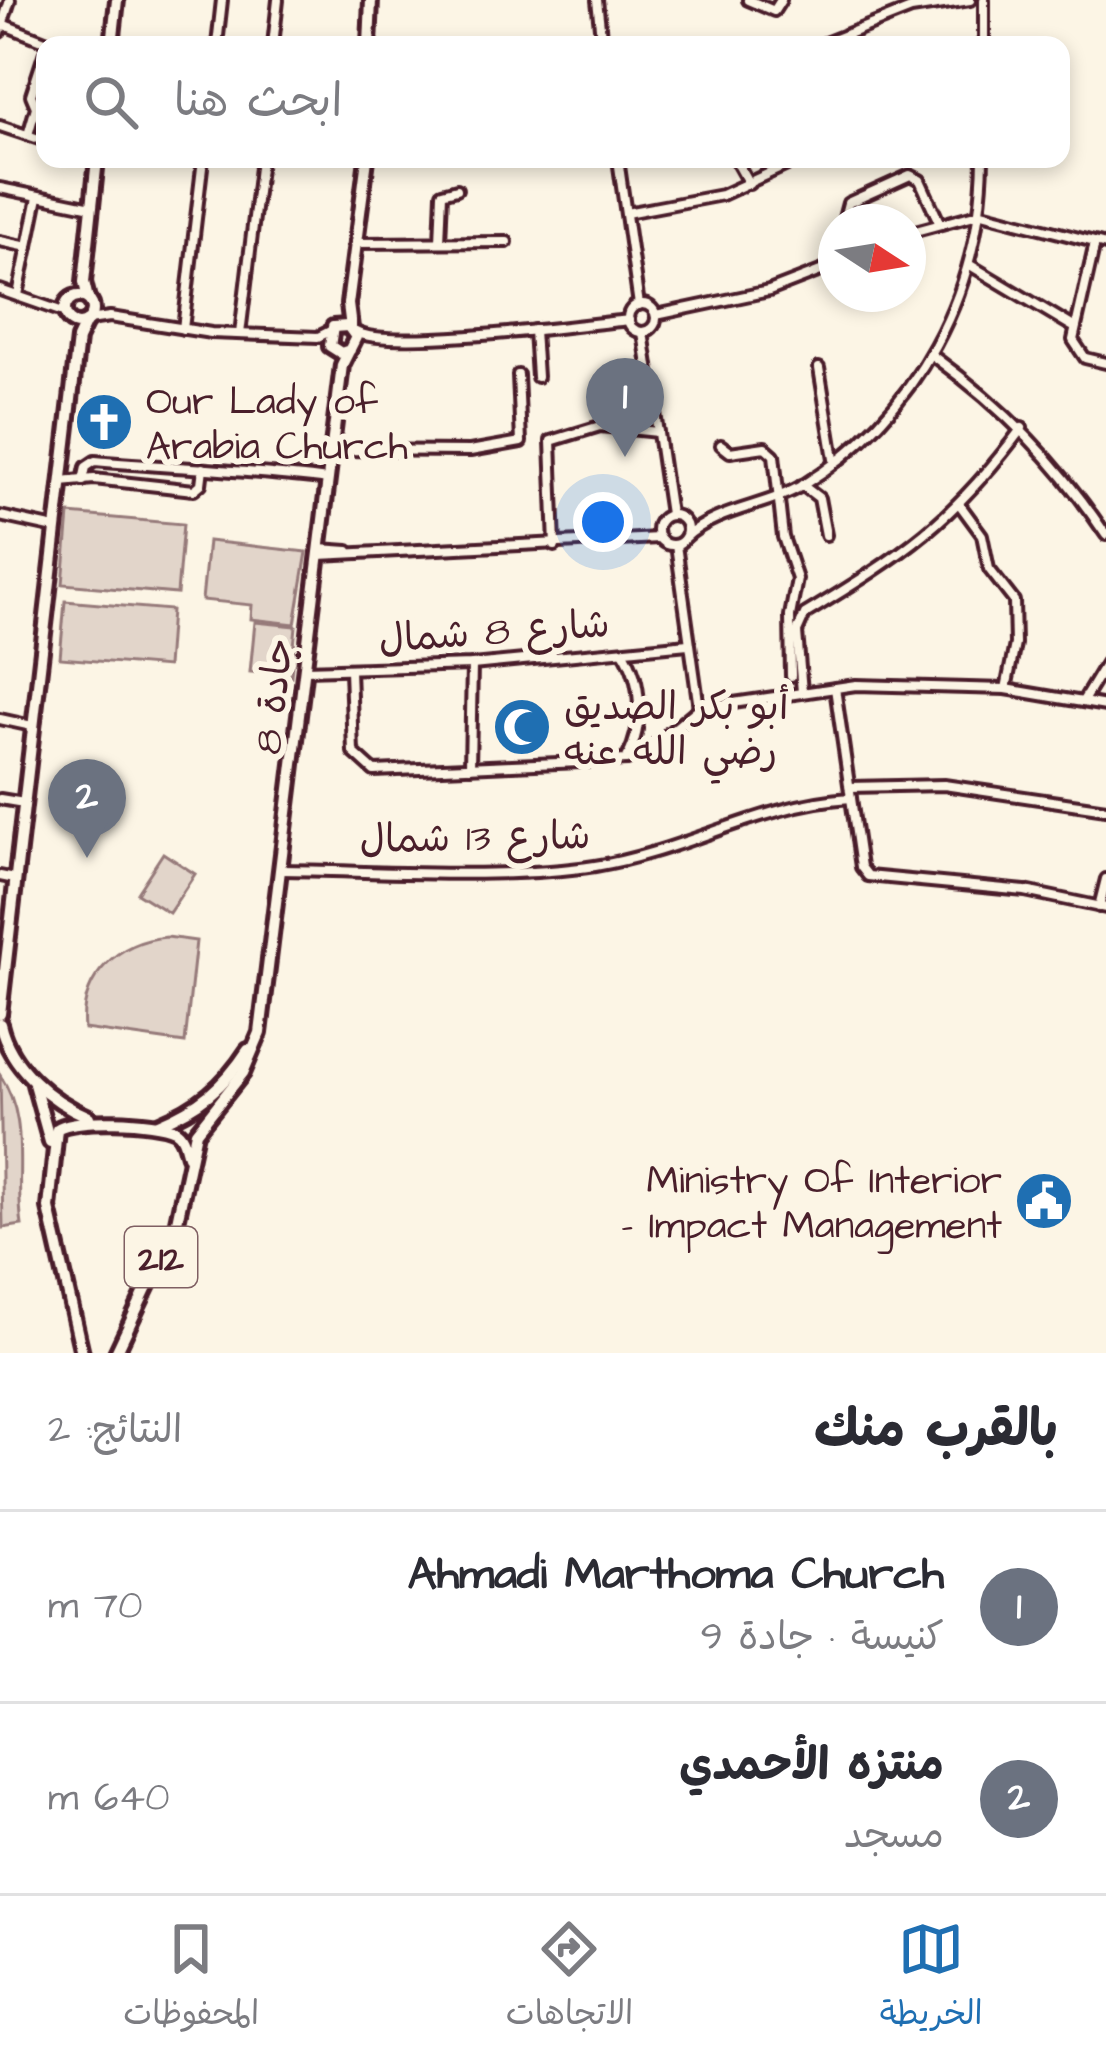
<!DOCTYPE html>
<html lang="ar">
<meta charset="utf-8">
<style>
body{margin:0;font-family:"Architects Daughter","Playpen Sans Arabic",sans-serif;background:#f2f2f3;color:#2b2b33;direction:rtl}
.compass{position:absolute;left:818px;top:204px;width:108px;height:108px;border-radius:50%;background:#fff;box-shadow:0 6px 18px #0003;rotate:102deg}
.you{position:absolute;left:603px;top:522px;width:42px;height:42px;margin:-30px;border:9px solid #fff;border-radius:50%;background:#1a73e8;box-shadow:0 0 0 18px #1a73e833}
.badge{display:grid;place-items:center;width:78px;height:78px;border-radius:50%;background:#1f6fb2;color:#fff;font-size:39px;font-weight:700}
.pin{position:absolute;translate:-50% -99px;filter:drop-shadow(0 3px 6px #0008)}
.pin::after{content:'';position:absolute;top:63px;width:42px;height:36px;background:inherit;clip-path:polygon(0 0,100% 0,50% 100%)}
.list{margin:0;padding:0;list-style:none}
h2{display:flex;justify-content:space-between;align-items:center;height:156px;margin:0;padding:0 48px;font-size:51px}
h2 small{font-size:39px;font-weight:400;color:#7c7c81}
.list li{display:grid;grid-template-columns:78px 1fr auto;gap:36px;align-items:center;box-sizing:border-box;height:192px;padding:0 48px;border-top:3px solid #e1e1e2}
.list b{display:block;font-size:45px;white-space:nowrap}
.list p{margin:0;font-size:39px;white-space:nowrap;color:#7c7c81}
.list em{font-size:39px;font-style:normal;color:#7c7c81}
.icon{flex:none;width:66px;height:66px;fill:none;stroke:currentColor;stroke-width:2;stroke-linecap:round;stroke-linejoin:round}
.map{position:relative;flex:none;width:1106px;height:1353px;overflow:hidden;direction:ltr}
.search{position:absolute;background:#fff;box-shadow:0 6px 18px #0003;left:36px;right:36px;top:36px;height:132px;display:flex;align-items:center;gap:30px;box-sizing:border-box;padding:0 42px;border-radius:24px;color:#7c7c81;font-size:45px}
.sheet{height:540px;background:#fff}
nav{display:flex;justify-content:space-around;align-items:center;box-sizing:border-box;height:168px;border-top:3px solid #e1e1e2;background:#fff;font-size:33px;color:#7c7c81}
nav a{display:grid;justify-items:center;gap:6px}
nav .on{color:#1f6fb2}
.map>svg:first-child{display:block}
.green{fill:#e2d5ca;stroke:#967a7a;stroke-width:3}
.lines{fill:none;stroke-linecap:round;stroke-linejoin:round}
.minor-casing{stroke:#4a1f2b;stroke-width:16}
.major-casing{stroke:#4a1f2b;stroke-width:20}
.minor{stroke:#fcf5e5;stroke-width:8}
.major{stroke:#fcf5e5;stroke-width:10}
.labels{text-anchor:middle;stroke-width:12;stroke-linejoin:round;paint-order:stroke}
.shield{fill:#fcf5e5;stroke:#7f5f63;stroke-width:3}
.shield-label{font-size:36px;font-weight:bold;fill:#4a1f2b}
.poi-label{font-size:39px;fill:#4a1f2b;stroke:#fcf5e5;text-anchor:start}
.street-label{font-size:39px;fill:#4a1f2b;stroke:#fcf5e5}
</style>
<div class="map">
<svg width="1106" height="1353" viewBox="0 0 1106 1353">
<rect width="100%" height="100%" fill="#fcf5e5"/>
<filter id="ink" filterUnits="userSpaceOnUse"><feTurbulence type="fractalNoise" baseFrequency=".00833" numOctaves="2"/><feDisplacementMap in="SourceGraphic" scale="24" xChannelSelector="R" yChannelSelector="G"/><feConvolveMatrix kernelMatrix="1 2 1 2 8 2 1 2 1" color-interpolation-filters="sRGB"/></filter>
<g filter="url(#ink)">
<g class="green">
<path d="M69,514L183,524L177,594L63,584Z"/>
<path d="M208,541L307,552L295,624L251,619L252,605L202,600Z"/>
<path d="M65,601L171,610L167,667L60,658Z"/>
<path d="M255,622L296,626L291,676L250,672Z"/>
<path d="M163,853L195,874L169,913L137,893Z"/>
<path d="M167,937L196,941L185,1043L84,1029C79,977 118,941 167,937Z"/>
<path d="M0,1075C31,1121 14,1173 22,1225L3,1228Z"/>
</g>
<g class="lines">
<g class="minor-casing">
<g id="minor">
<path d="M597,0L602,45"/>
<path d="M748,0L774,11L781,0"/>
<path d="M2,24L55,45"/>
<path d="M0,32L10,0"/>
<path d="M217,45L222,0"/>
<path d="M273,45L278,0"/>
<path d="M820,45L911,9L970,0"/>
<path d="M984,45V0"/>
<path d="M0,126L45,141"/>
<path d="M28,135L36,107L31,95L45,52"/>
<path d="M618,159L639,305"/>
<path d="M735,159L749,184"/>
<path d="M0,188L92,207"/>
<path d="M626,213L722,195L800,159"/>
<path d="M843,222L848,203L910,175L920,180L939,222"/>
<path d="M908,233L982,213L1106,245"/>
<path d="M0,241L28,247"/>
<path d="M440,242L442,193L457,189"/>
<path d="M356,243L507,242"/>
<path d="M1095,243L1073,340L1085,358L1106,363"/>
<path d="M970,265L1072,326"/>
<path d="M0,290L66,313"/>
<path d="M18,295L38,197"/>
<circle cx="642" cy="318" r="14"/>
<path d="M656,315L769,291L836,265"/>
<path d="M89,320L110,317L211,333L318,337L330,331"/>
<path d="M183,329L203,159"/>
<path d="M534,330L537,377"/>
<path d="M356,332C389,350 582,325 629,320"/>
<path d="M643,332L670,514"/>
<path d="M240,334L261,159"/>
<path d="M933,356C1005,409 1057,462 1106,535"/>
<path d="M819,368L834,459"/>
<path d="M621,429L624,406L653,401"/>
<path d="M721,445L730,452L765,447L774,455L783,537L797,579L790,616L791,676"/>
<path d="M331,450L470,451L521,442L518,375"/>
<path d="M83,481L86,467L95,461C173,468 250,470 328,480"/>
<path d="M61,482L94,479L194,490L201,484L203,468"/>
<path d="M802,485L819,498L826,535"/>
<path d="M960,505L982,535L989,569L1014,601L1015,644L1006,689"/>
<circle cx="672" cy="530" r="15"/>
<path d="M0,516L55,528"/>
<path d="M685,538C715,509 767,507 803,485C918,414 981,291 983,159"/>
<path d="M676,545L699,708"/>
<path d="M555,546L551,441L600,426L658,432"/>
<path d="M320,549L348,551"/>
<path d="M319,555L659,538"/>
<path d="M623,651C643,682 644,726 627,758"/>
<path d="M305,670L472,665L688,644"/>
<path d="M350,670L353,752L374,771L627,760L645,753L699,708L856,685L1006,689L1106,706"/>
<path d="M835,688L861,867L868,876L1025,891L1106,908"/>
<path d="M802,692L797,632L805,614C905,553 951,523 1022,428"/>
<path d="M1083,701L1106,663"/>
<path d="M0,719L32,726"/>
<path d="M470,767L472,665"/>
<path d="M850,787L944,785L1106,809"/>
<path d="M0,799L24,803"/>
<path d="M282,870C376,871 505,880 595,866C684,852 762,803 851,798"/>
<path d="M0,876L15,879"/>
<path d="M1099,907L1106,879"/>
</g>
</g>
<g class="major-casing">
<g id="major">
<path d="M112,45L117,0"/>
<path d="M369,45L371,0"/>
<circle cx="79" cy="310" r="14"/>
<path d="M88,299L84,282L97,159"/>
<path d="M351,328L348,304L367,159"/>
<path d="M0,1014L78,339L86,322"/>
<path d="M0,1024C10,1067 50,1101 89,1117"/>
<path d="M34,1084L50,1142"/>
<path d="M158,1124C199,1107 224,1087 248,1050"/>
<path d="M82,1353L49,1208L57,1129C73,1117 156,1120 175,1130C184,1135 185,1146 188,1156"/>
<path d="M116,1353L176,1226L196,1132L243,1073L260,1033L342,365L356,337L348,326L333,327L330,346L341,353L350,350"/>
</g>
</g>
<use href="#minor" class="minor"/>
<use href="#major" class="major"/>
</g>
</g>
<defs>
<g id="church-disc" transform="scale(3)"><circle r="9.5" fill="#1f6fb2" stroke="#fcf5e5"/><path d="M-1.2-6h2.4v3.5h3.3v2.4h-3.3V6h-2.4V-.1h-3.3v-2.4h3.3Z" fill="#fff"/></g>
<g id="mosque-disc" transform="scale(3)"><circle r="9.5" fill="#1f6fb2" stroke="#fcf5e5"/><path d="M3.5-4.9A6 6 0 1 0 3.5 4.9A5 5 0 1 1 3.5-4.9Z" fill="#fff"/></g>
<g id="civic-disc" transform="scale(3)"><circle r="9.5" fill="#1f6fb2" stroke="#fcf5e5"/><path d="M-.6-6.5H3V-4.5H.6V-3L4-1V1h2V6H-6V1h2V-1L-.6-3ZM-1.2 2.5V6h2.4V2.5Z" fill="#fff"/></g>
</defs>
<g fill-rule="evenodd">
<use href="#church-disc" x="104" y="422"/>
<use href="#mosque-disc" x="522" y="727"/>
<use href="#civic-disc" x="1044" y="1201"/>
</g>
<g class="labels">
<rect class="shield" x="125" y="1227" width="72" height="60" rx="9"/>
<g class="shield-label">
<text x="161" y="1270">212</text>
</g>
<g class="poi-label">
<text x="146" y="414">Our Lady of<tspan x="146" dy="45">Arabia Church</tspan></text>
<text x="564" y="719">أبو بكر الصديق<tspan x="564" dy="45">رضي الله عنه</tspan></text>
<text x="1002" y="1193" text-anchor="end">Ministry Of Interior<tspan x="1002" dy="45">- Impact Management</tspan></text>
</g>
<g class="street-label">
<text transform="translate(494 630) rotate(-4)" y="14">شارع 8 شمال</text>
<text transform="translate(272 696) rotate(-84)" y="14">جادة 8</text>
<text transform="translate(475 836) rotate(-1)" y="14">شارع 13 شمال</text>
</g>
</g>
</svg>
<svg class="compass" viewBox="-18 -18 36 36"><path d="M0-13l5 13h-10z" fill="#e53935"/><path d="M0 13l5-13h-10z" fill="#7c7c81"/></svg>
<div class="you"></div>
<div class="pin badge" style="left:625px;top:457px;background:#6b7280">1</div>
<div class="pin badge" style="left:87px;top:858px;background:#6b7280">2</div>
<div class="search"><svg class="icon" aria-label="search" viewBox="0 0 24 24"><circle cx="10" cy="10" r="6"/><path d="M15 15l6 6"/></svg>ابحث هنا</div>
</div>
<section class="sheet">
<h2>بالقرب منك<small>النتائج: 2</small></h2>
<ul class="list">
<li><span class="badge" style="background:#6b7280">1</span><div><b>Ahmadi Marthoma Church</b><p>كنيسة · جادة 9</p></div><em>70 m</em></li>
<li><span class="badge" style="background:#6b7280">2</span><div><b>منتزه الأحمدي</b><p>مسجد</p></div><em>640 m</em></li>
</ul>
</section>
<nav>
<a class="on"><svg class="icon" aria-label="map" viewBox="0 0 24 24"><path d="M3 6l6-2 6 2 6-2v14l-6 2-6-2-6 2zM9 4v14M15 6v14"/></svg>الخريطة</a>
<a><svg class="icon" aria-label="directions" viewBox="0 0 24 24"><path d="M12 3l9 9-9 9-9-9zM9 14v-3h6M13 9l2 2-2 2"/></svg>الاتجاهات</a>
<a><svg class="icon" aria-label="saved" viewBox="0 0 24 24"><path d="M7 4h10v16l-5-4-5 4z"/></svg>المحفوظات</a>
</nav>
